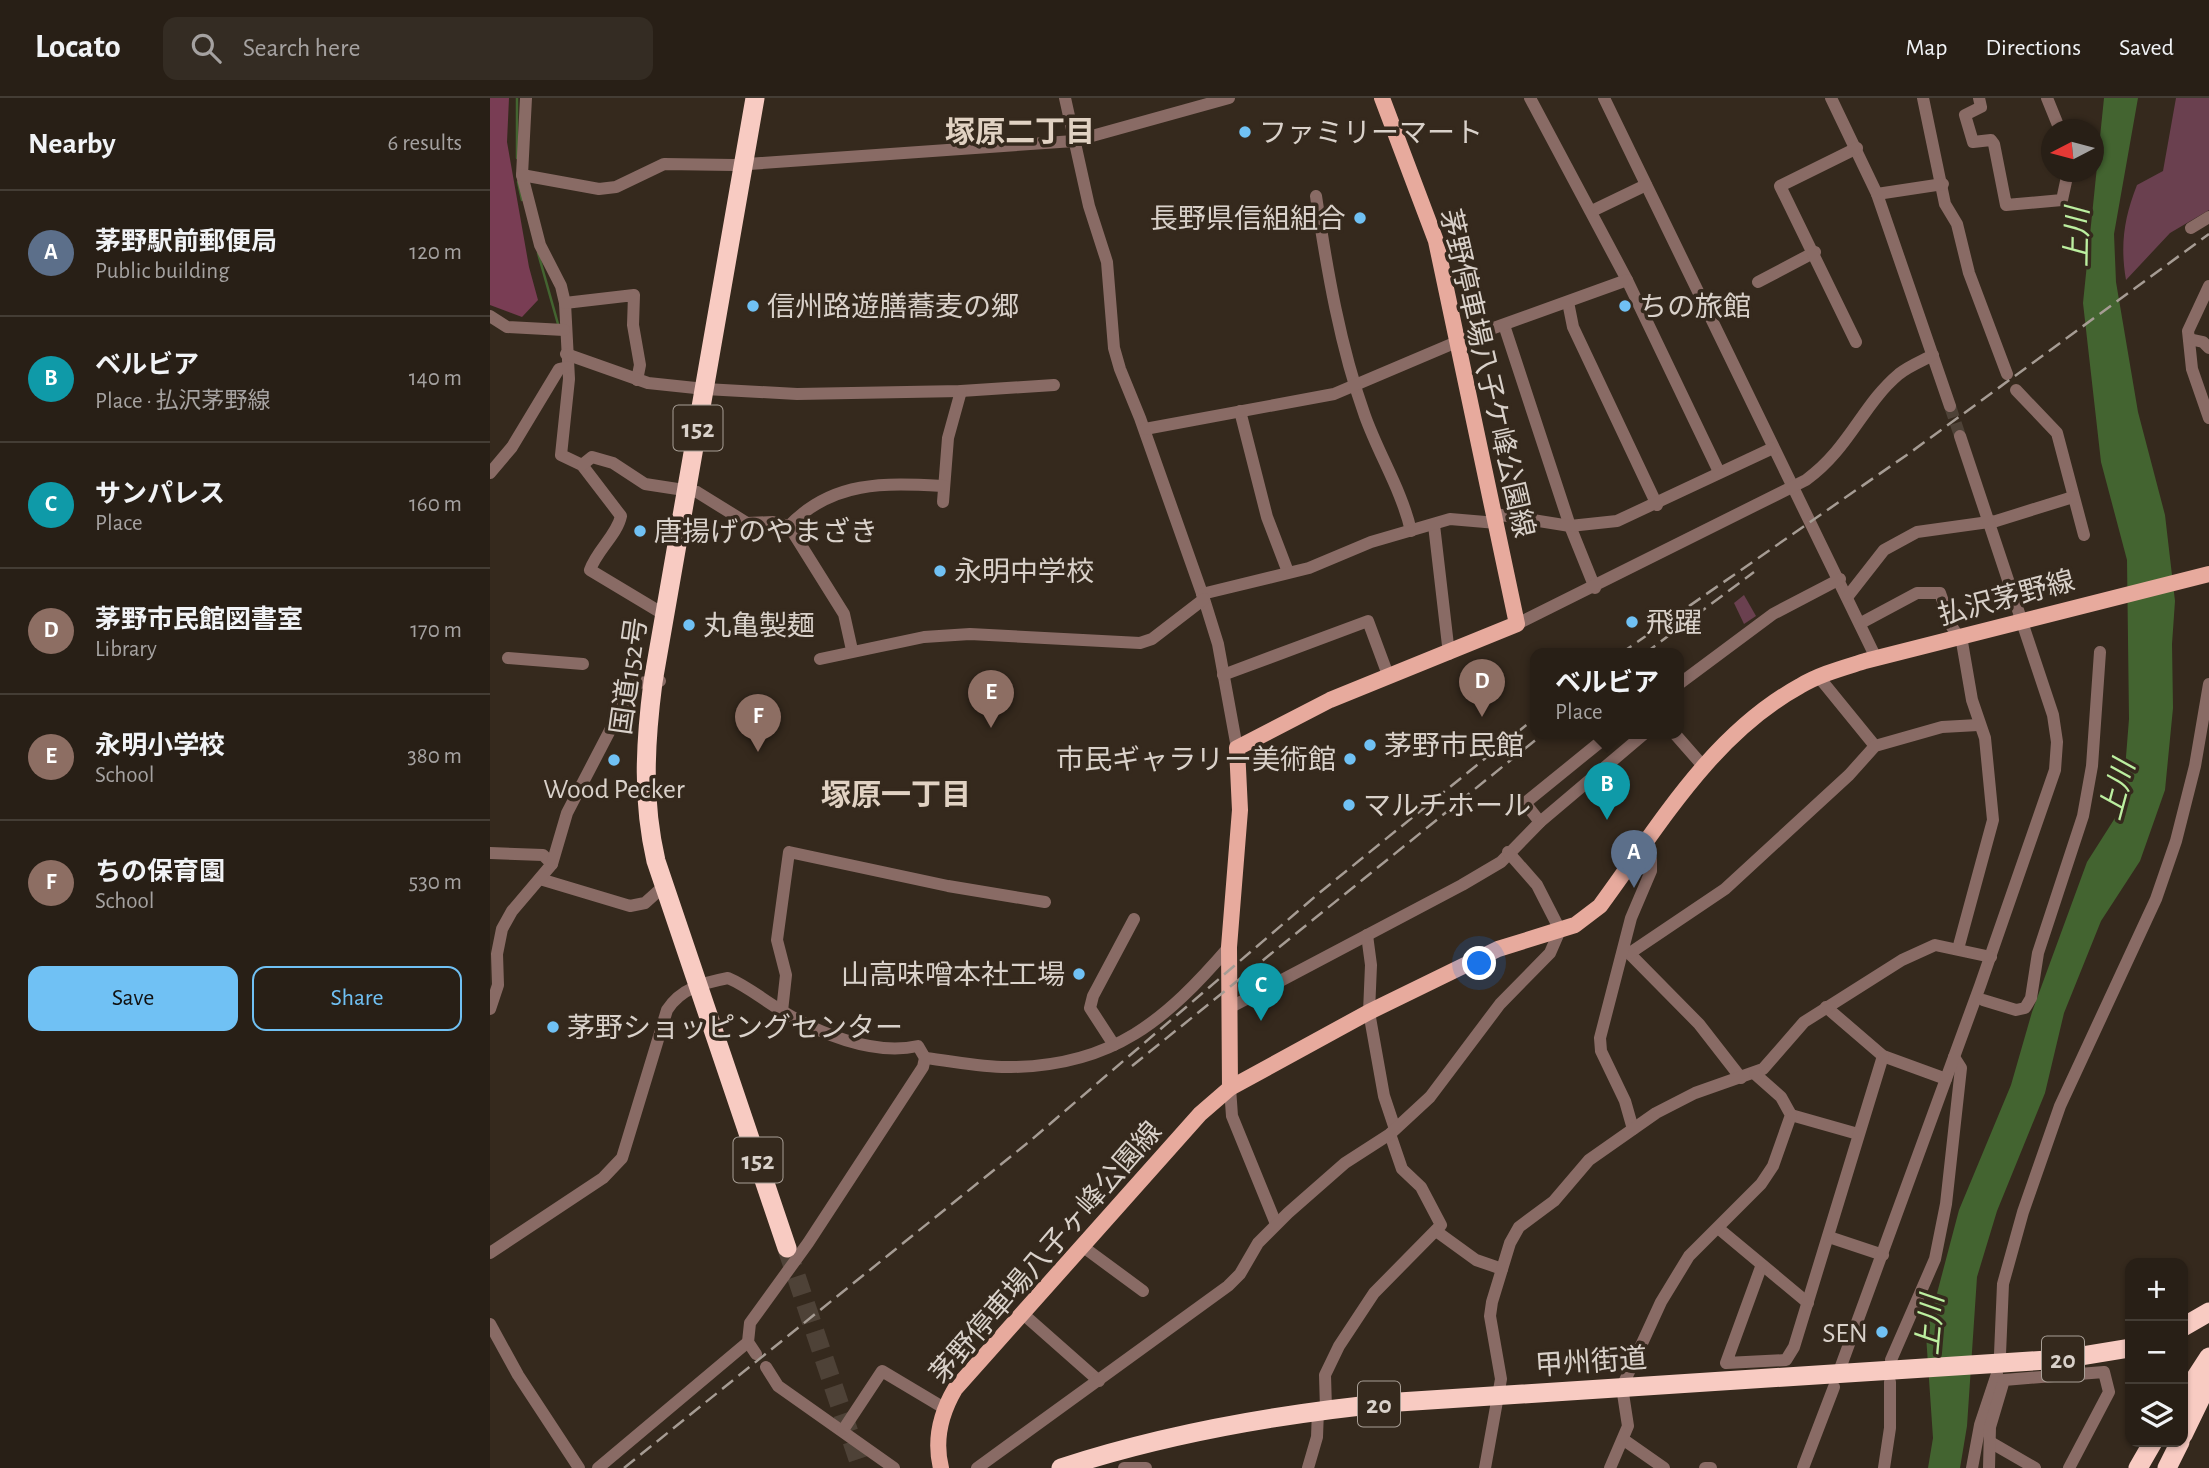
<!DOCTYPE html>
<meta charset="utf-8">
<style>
body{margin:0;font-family:"Alegreya Sans","Noto Sans JP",sans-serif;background:#342c23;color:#f1f3f6}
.controls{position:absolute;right:21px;bottom:21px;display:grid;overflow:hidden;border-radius:14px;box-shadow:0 2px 5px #0004}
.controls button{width:63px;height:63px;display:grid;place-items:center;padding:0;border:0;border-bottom:2px solid #443d35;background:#281f16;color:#f1f3f6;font:35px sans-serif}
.compass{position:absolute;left:1551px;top:21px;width:63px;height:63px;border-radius:50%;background:#281f16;box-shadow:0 2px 5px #0004;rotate:264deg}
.you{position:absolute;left:990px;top:866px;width:24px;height:24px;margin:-18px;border:5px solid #fff;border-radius:50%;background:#1a73e8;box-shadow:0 0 0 10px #1a73e833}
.badge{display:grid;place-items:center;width:46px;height:46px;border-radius:50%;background:#70c1f4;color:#fff;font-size:23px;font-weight:700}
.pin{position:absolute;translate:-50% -58px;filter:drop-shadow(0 2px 4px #0008)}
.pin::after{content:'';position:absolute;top:37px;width:24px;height:21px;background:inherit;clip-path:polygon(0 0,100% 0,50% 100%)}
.popup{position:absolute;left:1040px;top:550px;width:154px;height:91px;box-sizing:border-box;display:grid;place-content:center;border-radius:14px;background:#281f16;filter:drop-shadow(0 2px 5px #0005);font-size:23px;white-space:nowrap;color:#a5a2a1}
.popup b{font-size:26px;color:#f1f3f6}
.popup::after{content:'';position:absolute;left:50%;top:100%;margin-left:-14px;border:14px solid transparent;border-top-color:#281f16}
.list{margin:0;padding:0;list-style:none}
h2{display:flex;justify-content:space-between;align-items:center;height:91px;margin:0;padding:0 28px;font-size:30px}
h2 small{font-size:23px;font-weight:400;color:#a5a2a1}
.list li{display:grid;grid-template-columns:46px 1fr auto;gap:21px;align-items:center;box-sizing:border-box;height:126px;padding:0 28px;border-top:2px solid #443d35}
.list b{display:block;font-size:26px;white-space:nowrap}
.list p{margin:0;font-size:23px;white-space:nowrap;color:#a5a2a1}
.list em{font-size:23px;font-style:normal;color:#a5a2a1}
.actions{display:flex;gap:14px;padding:21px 28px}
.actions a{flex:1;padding:16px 0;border:2px solid #70c1f4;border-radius:14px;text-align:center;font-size:24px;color:#70c1f4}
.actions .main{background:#70c1f4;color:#111}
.icon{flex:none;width:38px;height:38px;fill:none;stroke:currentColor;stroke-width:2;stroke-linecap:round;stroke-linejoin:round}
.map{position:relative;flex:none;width:1719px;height:1370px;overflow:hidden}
header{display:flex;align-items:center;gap:42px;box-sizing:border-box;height:98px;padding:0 35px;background:#281f16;border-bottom:2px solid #443d35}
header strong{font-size:33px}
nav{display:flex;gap:38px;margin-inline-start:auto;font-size:24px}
.search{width:490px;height:63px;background:#342c23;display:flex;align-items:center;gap:18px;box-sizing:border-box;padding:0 24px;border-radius:14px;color:#a5a2a1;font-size:26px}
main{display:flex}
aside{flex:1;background:#281f16}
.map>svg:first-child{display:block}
.green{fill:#6a404f}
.forest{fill:#793d54}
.water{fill:#436430}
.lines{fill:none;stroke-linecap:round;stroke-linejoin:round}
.stream{stroke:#436430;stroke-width:2.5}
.minor-tunnel{stroke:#4e4237;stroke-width:12;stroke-dasharray:12 6;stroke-linecap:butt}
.highway-tunnel{stroke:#4e4237;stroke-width:19;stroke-dasharray:19 10;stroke-linecap:butt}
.minor{stroke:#896b65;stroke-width:12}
.major{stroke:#e7aa9d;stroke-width:16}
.highway{stroke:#f8cbc2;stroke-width:19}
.rail{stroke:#a69c94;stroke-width:2.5;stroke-dasharray:14 7;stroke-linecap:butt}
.poi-dot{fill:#70c1f4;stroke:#35291d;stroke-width:2.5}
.labels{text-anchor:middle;stroke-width:7;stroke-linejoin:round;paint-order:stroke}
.shield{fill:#35291d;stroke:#a89f96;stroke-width:2}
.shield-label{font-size:26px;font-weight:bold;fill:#d9d1ca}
.poi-label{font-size:28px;fill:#d9d1ca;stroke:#35291d;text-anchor:start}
.street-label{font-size:28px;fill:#d9d1ca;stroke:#35291d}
.neighbourhood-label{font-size:30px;font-weight:bold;fill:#e1d2c3;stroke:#35291d}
.water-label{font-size:30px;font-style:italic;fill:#bcefa0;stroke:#35291d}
</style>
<header>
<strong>Locato</strong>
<div class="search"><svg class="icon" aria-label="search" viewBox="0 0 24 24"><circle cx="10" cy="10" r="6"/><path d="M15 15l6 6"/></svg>Search here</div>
<nav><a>Map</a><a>Directions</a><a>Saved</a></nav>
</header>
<main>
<aside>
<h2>Nearby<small>6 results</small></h2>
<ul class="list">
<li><span class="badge" style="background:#5c6f8a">A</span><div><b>茅野駅前郵便局</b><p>Public building</p></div><em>120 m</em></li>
<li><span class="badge" style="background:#0f9aa8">B</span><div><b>ベルビア</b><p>Place · 払沢茅野線</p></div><em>140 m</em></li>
<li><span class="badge" style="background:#0f9aa8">C</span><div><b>サンパレス</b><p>Place</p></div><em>160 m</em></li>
<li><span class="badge" style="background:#8d6e63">D</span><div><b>茅野市民館図書室</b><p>Library</p></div><em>170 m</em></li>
<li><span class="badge" style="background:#8d6e63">E</span><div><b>永明小学校</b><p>School</p></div><em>380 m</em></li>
<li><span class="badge" style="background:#8d6e63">F</span><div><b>ちの保育園</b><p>School</p></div><em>530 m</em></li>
</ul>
<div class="actions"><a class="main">Save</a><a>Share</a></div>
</aside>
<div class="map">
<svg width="1719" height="1370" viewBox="0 0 1719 1370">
<rect width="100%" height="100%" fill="#35291d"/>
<g class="green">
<path d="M1686,0H1719V112L1680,135L1636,182C1630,147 1634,120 1647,87L1673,73Z"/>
<path d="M1254,497L1266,518L1254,526L1244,505Z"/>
</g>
<path class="forest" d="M0,0H19L17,44L39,169L48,202L32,219L0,207Z"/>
<path class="water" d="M1614,0H1648L1624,136L1626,184L1648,314L1675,417L1685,503L1682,546L1683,610L1675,692L1650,763L1611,823L1574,915L1555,995L1507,1113L1487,1179L1477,1328L1470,1370H1438L1443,1340L1436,1237L1469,1112L1521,987L1542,914L1597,764L1632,709L1639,621L1637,462L1611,364L1593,205Z"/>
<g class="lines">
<g class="stream">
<path d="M27,60V0"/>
<path d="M28,84L32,102"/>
<path d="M48,155L68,226"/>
</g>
<path class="minor-tunnel" d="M1460,308L1470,338"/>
<path class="highway-tunnel" d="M297,1151L371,1370"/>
<g class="minor">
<path d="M36,0L32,77L50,147L71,188L75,205L79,281L71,357L92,367L131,418C127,437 107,452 100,472L175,517"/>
<path d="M575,0L599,108L617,164L624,250L630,271L650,320L714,501L728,546L747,650"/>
<path d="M1040,0L1137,182L1229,374"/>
<path d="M1114,0L1386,560"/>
<path d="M1341,0L1387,96L1460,308"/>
<path d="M1433,0L1455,106L1467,126L1479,175L1517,276"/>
<path d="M1489,0L1491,9L1475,17L1483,44L1501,42L1504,46L1516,107L1572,102L1578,74"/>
<path d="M1557,0L1570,32"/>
<path d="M32,77L109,91L126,89L174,66L244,67L584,43L739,0"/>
<path d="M1387,96L1453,86"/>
<path d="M826,98C837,172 850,248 875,318C889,357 912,393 921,433"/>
<path d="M1102,113L1156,87"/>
<path d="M1701,130L1719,119"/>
<path d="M1268,184L1325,154"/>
<path d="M1719,188L1698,233L1702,271L1719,320"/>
<path d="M1078,204L1083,229L1167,407"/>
<path d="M75,205L144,197L143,227L150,267L147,282"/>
<path d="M0,218L17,229L74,232"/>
<path d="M1014,227L1080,428L1105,490"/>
<path d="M1699,241L1713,244L1719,250"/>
<path d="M1366,244L1290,88L1367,50"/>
<path d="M76,256L158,285L215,291L307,296L471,293L564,287"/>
<path d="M1526,292L1567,335L1594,437"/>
<path d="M750,313L777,419L798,474"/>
<path d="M655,331L844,296L976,240L1137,182"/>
<path d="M92,367L102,359L123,365L155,386L207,394L257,425L283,424L299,428L354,516L362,552"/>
<path d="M0,375L22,349L69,271L78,269"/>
<path d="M453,404L458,340L471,293"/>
<path d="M1005,416L1080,428L1127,423L1283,350"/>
<path d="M944,427L959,556"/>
<path d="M299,428C343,382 395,385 454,388"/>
<path d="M712,496L819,470L881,444L960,421L1007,425"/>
<path d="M1358,498L1394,452L1427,434L1506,423L1583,399"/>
<path d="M1371,525L1427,495H1450L1462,529L1472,544L1482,602L1495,640L1503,722L1468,851"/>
<path d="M1027,526L1316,382C1360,350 1372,307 1409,276C1419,268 1432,263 1443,257"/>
<path d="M18,560L93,566"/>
<path d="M330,561L434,539L480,536L650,545L662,541L714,501"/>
<path d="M733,577L878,523L898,577"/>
<path d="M1328,578L1385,648"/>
<path d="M1189,586L1283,516L1350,481"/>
<path d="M1185,636L1213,668"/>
<path d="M1050,724L1035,705L1120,636"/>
<path d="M0,755L53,757L62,766"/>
<path d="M50,781L140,808L155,805L175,787"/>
<path d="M877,837L881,867L879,914L894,998L905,1031"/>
<path d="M1136,852L1209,926L1251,980"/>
<path d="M1140,855L1235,791L1359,677L1385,648L1452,629L1488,627"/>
<path d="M1493,902L1526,912L1535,910L1541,900L1548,855L1593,718L1602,668L1610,554"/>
<path d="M741,909L972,787L1011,764L1050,724L1154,636"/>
<path d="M1336,909L1393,958L1456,981"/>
<path d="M0,911L8,887L7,856L12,831L22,813L62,766L77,715L141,592L148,585L170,583"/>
<path d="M292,913L296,877L287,842L299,754L458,788L555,804"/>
<path d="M624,947L600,910L603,898L644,821"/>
<path d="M435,960C463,963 493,970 521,969C623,968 676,922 739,849"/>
<path d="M740,990L742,1018L786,1126"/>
<path d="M1301,1017L1368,1036"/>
<path d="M1143,1031L1135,1003L1111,953L1110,940L1141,820L1161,773V761L1151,754"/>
<path d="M1228,1130L1318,1205"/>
<path d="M946,1133L986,1162L1012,1171"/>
<path d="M1339,1139L1393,1157"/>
<path d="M592,1148L653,1193"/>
<path d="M0,1155L113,1080L132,1060L177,912C191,890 213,885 238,880C257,888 272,901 289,911C327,935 383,958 428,948L435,960L433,969L318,1145L260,1225L258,1244L266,1256"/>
<path d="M1271,1169L1236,1265L1296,1262L1304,1249L1393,958"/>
<path d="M532,1215L609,1283"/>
<path d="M0,1226L28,1277L89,1370"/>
<path d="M1510,1256L1513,1186L1533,1114L1570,1008L1666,801L1686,743L1705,668L1719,586"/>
<path d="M1401,1262L1445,1161L1456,1106L1471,970L1464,959"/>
<path d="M1351,1268L1490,888L1565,672L1567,644L1563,617L1470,338"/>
<path d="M276,1269L288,1288L404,1370"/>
<path d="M836,1311L835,1277L849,1248L884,1195L951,1127L931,1089L912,1071L900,1036"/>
<path d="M353,1332L392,1273L454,1310"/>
<path d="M1134,1342L1174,1370"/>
<path d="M1500,1344L1545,1370"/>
<path d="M108,1370L258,1244"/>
<path d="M487,1370L738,1188L750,1176L768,1145L798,1115L855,1065L900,1036L940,999L1010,906L1060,855L1070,832L1047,787L1018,754"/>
<path d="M634,1370H656"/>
<path d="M818,1370L827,1339L828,1312"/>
<path d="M995,1370L1011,1281L1000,1218L1002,1204L1020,1145L1029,1129L1064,1103L1099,1062L1166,1015L1205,995L1273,971L1314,924L1412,862L1445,847L1501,859"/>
<path d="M1120,1370L1138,1328L1132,1289L1171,1204L1199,1158L1271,1086L1283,1068L1301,1017L1291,999L1265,976"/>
<path d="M1215,1370H1221"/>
<path d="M1313,1370L1344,1289"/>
<path d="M1394,1370L1400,1330V1284"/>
<path d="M1482,1370L1490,1327L1507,1276"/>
<path d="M1499,1370L1500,1329L1514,1282L1614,1274L1619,1294L1579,1370"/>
</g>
<g class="major">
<path d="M740,990L739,849L750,712L747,650L840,602L1027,526L946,143L892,0"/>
<path d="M451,1370C444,1342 451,1315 465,1291L710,1016L740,990L879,914L1008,851L1085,827L1110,808C1169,728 1221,637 1310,588C1330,576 1353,570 1375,563L1719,476"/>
</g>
<g class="highway">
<path d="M265,0L163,584C155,646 152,702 166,763L297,1150"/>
<path d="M1693,1229L1719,1214"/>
<path d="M1693,1299L1719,1259"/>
<path d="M1693,1337L1719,1283"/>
<path d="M571,1370C681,1334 794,1315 909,1304L1573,1261L1640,1250"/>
<path d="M1648,1370L1663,1344"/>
<path d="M1677,1370L1690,1344"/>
</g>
<g class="rail">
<path d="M1130,556L1421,354L1719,136"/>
<path d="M1154,556L1264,474"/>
<path d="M642,968L1053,636"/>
<path d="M134,1370L540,1043L828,796L1045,620"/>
</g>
</g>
<g class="poi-dot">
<circle cx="755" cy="34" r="7"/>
<circle cx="870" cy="120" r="7"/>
<circle cx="263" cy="208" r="7"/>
<circle cx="1135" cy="208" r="7"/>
<circle cx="150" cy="433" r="7"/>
<circle cx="450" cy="473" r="7"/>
<circle cx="1142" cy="524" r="7"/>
<circle cx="199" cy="527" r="7"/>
<circle cx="880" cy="647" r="7"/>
<circle cx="860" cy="661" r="7"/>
<circle cx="124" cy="662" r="7"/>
<circle cx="859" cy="707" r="7"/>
<circle cx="589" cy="876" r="7"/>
<circle cx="63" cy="929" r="7"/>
<circle cx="1392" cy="1234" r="7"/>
</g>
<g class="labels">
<g class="shield">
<rect x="183.5" y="307.5" width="49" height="45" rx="5"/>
<rect x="243.5" y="1039.5" width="49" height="45" rx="5"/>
<rect x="1552" y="1238.5" width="42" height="45" rx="5"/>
<rect x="868" y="1283.5" width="42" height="45" rx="5"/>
</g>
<g class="shield-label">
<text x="208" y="339">152</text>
<text x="268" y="1071">152</text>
<text x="1573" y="1270">20</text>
<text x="889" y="1315">20</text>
</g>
<g class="poi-label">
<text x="769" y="44">ファミリーマート</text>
<text x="856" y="130" text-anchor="end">長野県信組組合</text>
<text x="277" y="218">信州路遊膳蕎麦の郷</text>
<text x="1149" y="218">ちの旅館</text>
<text x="164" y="443">唐揚げのやまざき</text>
<text x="464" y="483">永明中学校</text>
<text x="1156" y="534">飛躍</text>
<text x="213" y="537">丸亀製麺</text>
<text x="894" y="657">茅野市民館</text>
<text x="846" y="671" text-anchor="end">市民ギャラリー美術館</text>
<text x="124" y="700" text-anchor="middle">Wood Pecker</text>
<text x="873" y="717">マルチホール</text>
<text x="575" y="886" text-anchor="end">山高味噌本社工場</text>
<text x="77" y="939">茅野ショッピングセンター</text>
<text x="1378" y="1244" text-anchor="end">SEN</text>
</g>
<g class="street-label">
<text transform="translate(998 275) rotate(77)" y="10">茅野停車場八子ケ峰公園線</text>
<text transform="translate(1516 499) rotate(-15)" y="10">払沢茅野線</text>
<text transform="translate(138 578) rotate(-82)" y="10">国道152号</text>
<text transform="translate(555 1154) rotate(-49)" y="10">茅野停車場八子ヶ峰公園線</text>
<text transform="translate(1101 1263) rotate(-4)" y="10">甲州街道</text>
</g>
<g class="neighbourhood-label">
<text x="530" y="44">塚原二丁目</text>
<text x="406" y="707">塚原一丁目</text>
</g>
<g class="water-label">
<text transform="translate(1587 139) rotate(-89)" y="10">上川</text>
<text transform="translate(1627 692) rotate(-75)" y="10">上川</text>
<text transform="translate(1440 1227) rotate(-85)" y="10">上川</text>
</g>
</g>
</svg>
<div class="controls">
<button>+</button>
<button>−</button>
<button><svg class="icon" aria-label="layers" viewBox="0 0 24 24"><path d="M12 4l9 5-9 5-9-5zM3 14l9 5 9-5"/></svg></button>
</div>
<svg class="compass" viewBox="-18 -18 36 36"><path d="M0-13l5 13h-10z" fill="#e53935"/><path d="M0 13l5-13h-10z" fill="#a5a2a1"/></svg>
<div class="you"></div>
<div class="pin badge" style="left:1144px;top:790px;background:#5c6f8a">A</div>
<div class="pin badge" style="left:1117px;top:722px;background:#0f9aa8">B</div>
<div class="popup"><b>ベルビア</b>Place</div>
<div class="pin badge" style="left:771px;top:923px;background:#0f9aa8">C</div>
<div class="pin badge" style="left:992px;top:619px;background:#8d6e63">D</div>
<div class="pin badge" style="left:501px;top:630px;background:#8d6e63">E</div>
<div class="pin badge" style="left:268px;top:654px;background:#8d6e63">F</div>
</div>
</main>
